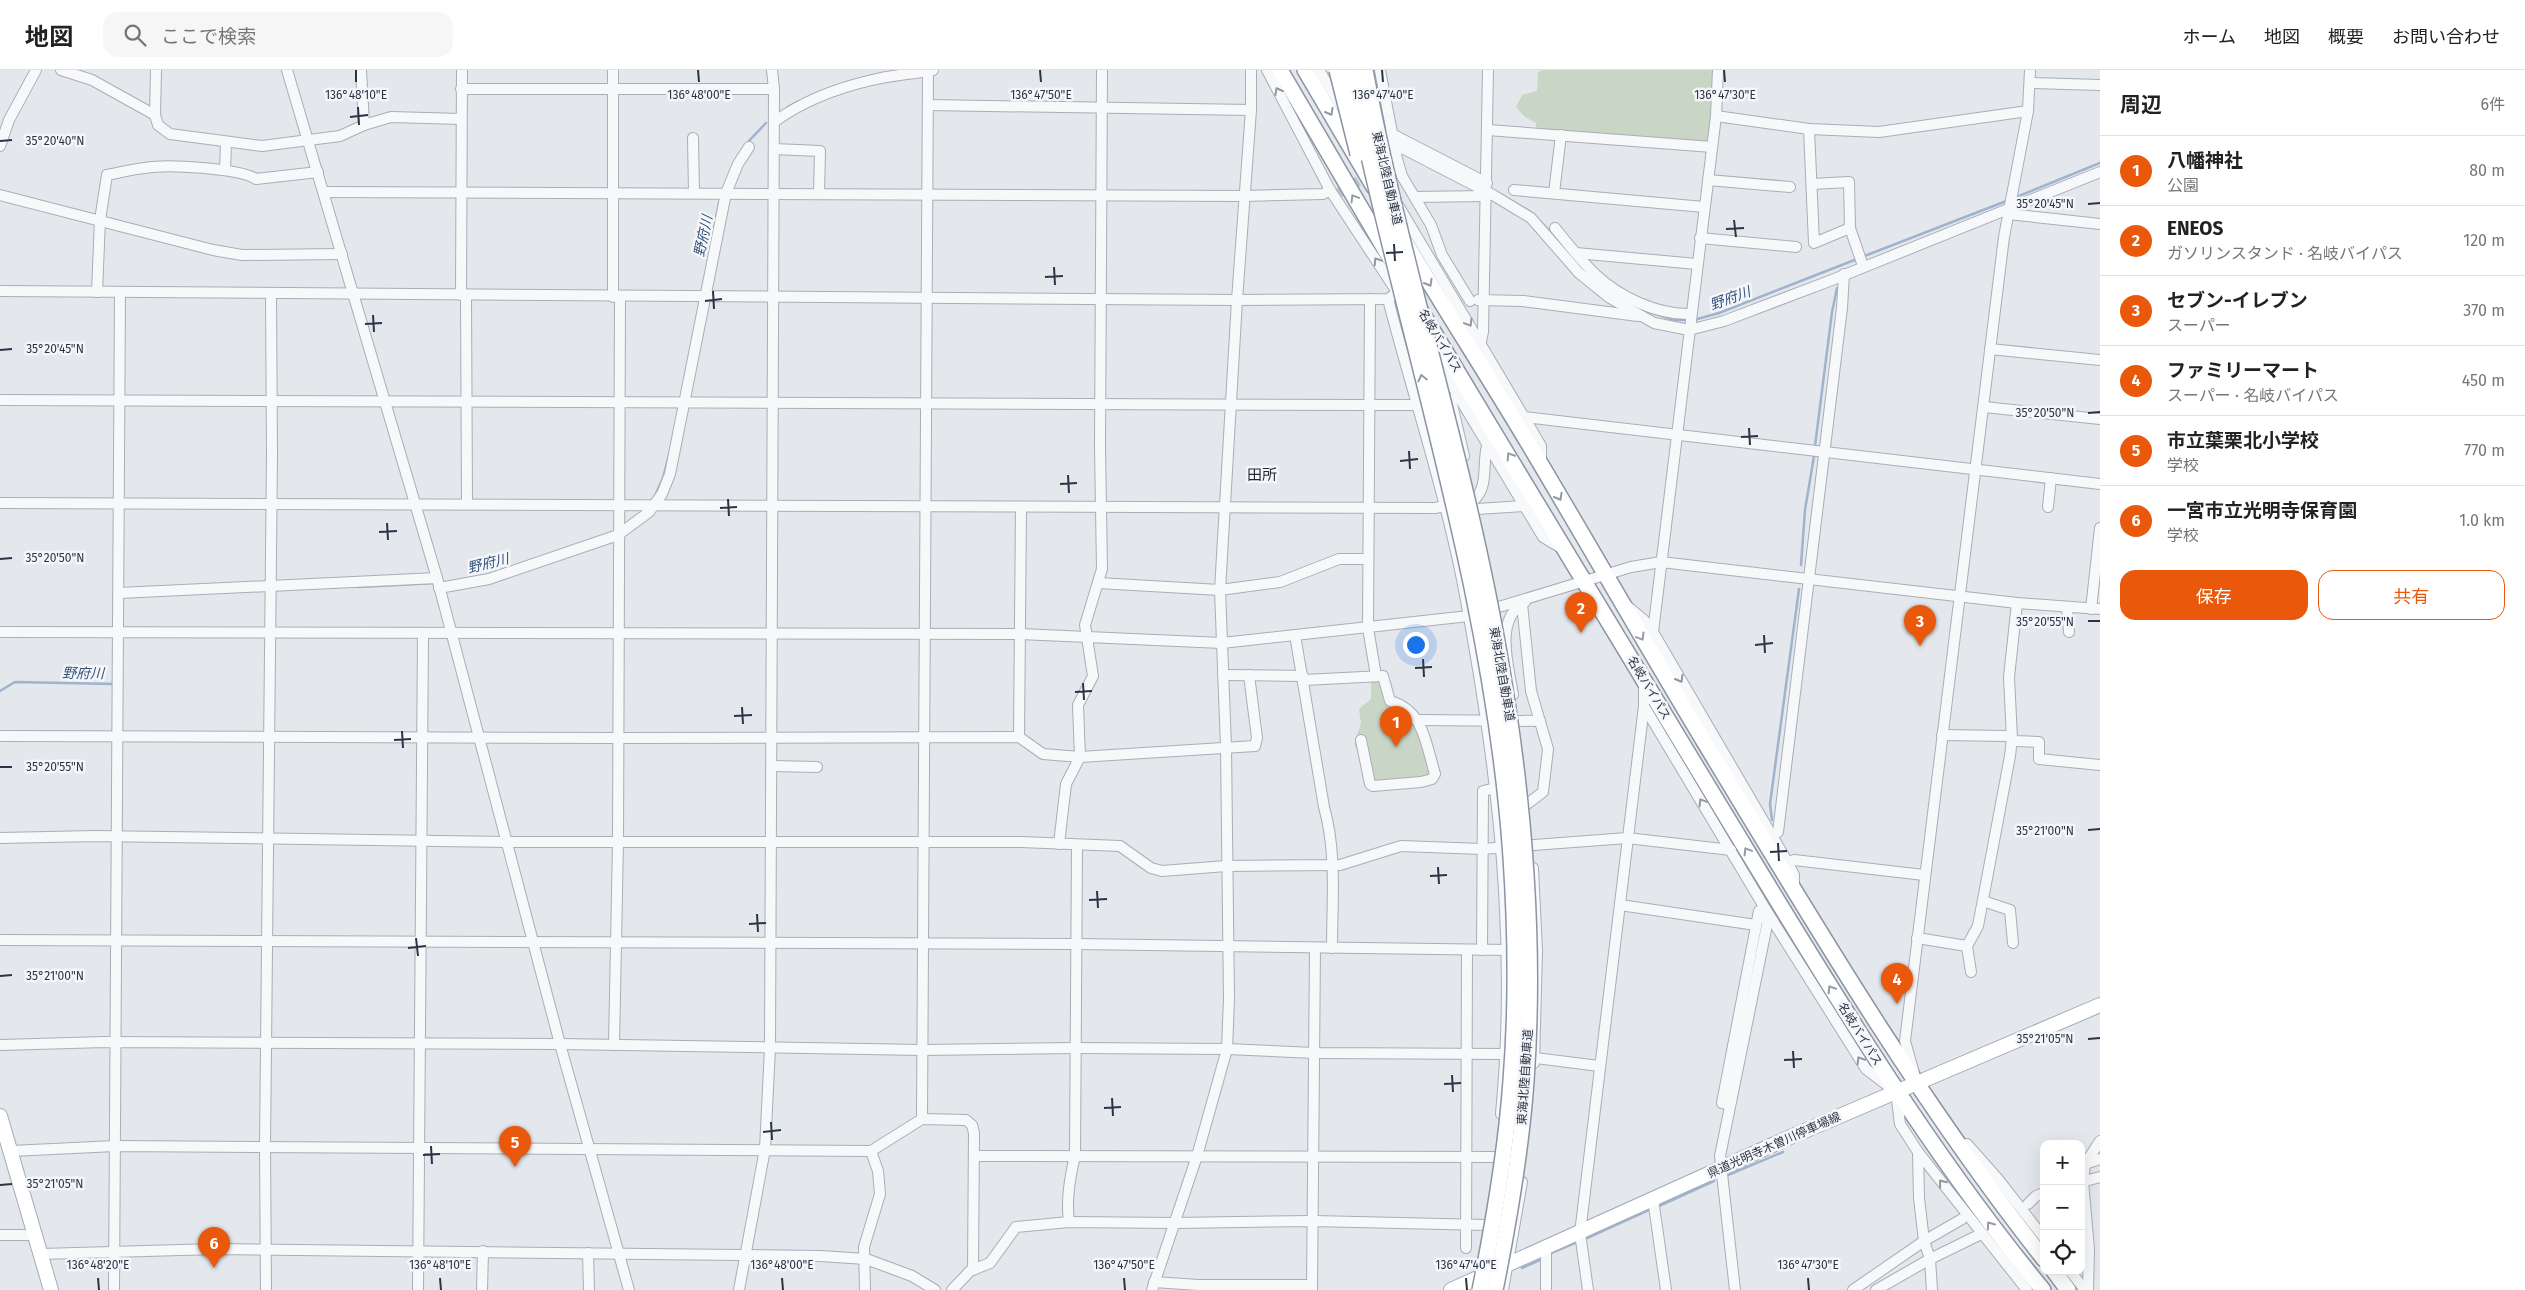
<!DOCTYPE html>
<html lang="ja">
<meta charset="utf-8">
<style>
body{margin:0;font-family:"Fira Sans","Noto Sans JP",sans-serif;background:#f6f6f6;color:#222}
.controls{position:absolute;right:15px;bottom:15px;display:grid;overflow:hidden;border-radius:10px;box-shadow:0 5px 20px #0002}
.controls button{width:45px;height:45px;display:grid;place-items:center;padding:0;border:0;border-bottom:1px solid #e0e0e0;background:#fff;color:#222;font:25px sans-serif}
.you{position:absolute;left:1415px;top:574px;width:18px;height:18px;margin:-12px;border:4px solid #fff;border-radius:50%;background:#1a73e8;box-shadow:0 0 0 8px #1a73e833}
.badge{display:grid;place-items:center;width:32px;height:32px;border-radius:50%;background:#ea580c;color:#fff;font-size:16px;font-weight:700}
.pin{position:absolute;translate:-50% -41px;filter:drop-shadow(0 1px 2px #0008)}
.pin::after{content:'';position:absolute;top:26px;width:18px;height:15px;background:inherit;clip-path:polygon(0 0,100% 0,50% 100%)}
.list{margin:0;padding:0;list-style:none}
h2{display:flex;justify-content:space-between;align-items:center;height:65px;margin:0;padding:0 20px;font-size:21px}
h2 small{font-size:16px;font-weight:400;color:#767676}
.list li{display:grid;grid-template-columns:32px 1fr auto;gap:15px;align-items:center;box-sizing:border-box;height:70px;padding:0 20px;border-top:1px solid #e0e0e0}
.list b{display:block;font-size:19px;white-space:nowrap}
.list p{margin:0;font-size:16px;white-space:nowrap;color:#767676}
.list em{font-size:16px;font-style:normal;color:#767676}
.actions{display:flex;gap:10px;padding:15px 20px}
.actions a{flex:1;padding:11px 0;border:1px solid #ea580c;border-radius:15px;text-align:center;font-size:18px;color:#ea580c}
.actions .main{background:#ea580c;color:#fff}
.icon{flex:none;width:28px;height:28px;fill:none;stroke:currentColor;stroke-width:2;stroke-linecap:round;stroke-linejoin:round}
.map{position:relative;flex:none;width:2100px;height:1220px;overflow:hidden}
header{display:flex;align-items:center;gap:30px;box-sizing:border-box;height:70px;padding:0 25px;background:#fff;border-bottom:1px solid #e0e0e0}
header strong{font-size:24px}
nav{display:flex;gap:28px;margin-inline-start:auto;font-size:18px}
.search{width:350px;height:45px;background:#f6f6f6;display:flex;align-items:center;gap:12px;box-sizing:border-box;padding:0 18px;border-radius:15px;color:#767676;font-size:19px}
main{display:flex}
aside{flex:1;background:#fff}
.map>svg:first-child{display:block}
.green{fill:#c9d6c5}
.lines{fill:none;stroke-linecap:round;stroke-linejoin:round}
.stream{stroke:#9fb4cc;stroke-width:2.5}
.minor-tunnel{stroke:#bfc3cb;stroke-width:10;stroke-dasharray:10 5;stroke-linecap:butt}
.minor-casing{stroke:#a9aeb7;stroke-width:12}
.major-casing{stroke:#a3abb8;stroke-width:16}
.highway-casing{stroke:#8b94a3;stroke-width:18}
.minor{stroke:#f7f8fa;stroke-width:10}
.major{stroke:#fff;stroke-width:14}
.highway{stroke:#fff;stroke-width:15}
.highway-bridge-casing{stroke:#8b94a3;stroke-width:18;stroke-linecap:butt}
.highway-bridge{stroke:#fff;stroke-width:15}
.oneway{stroke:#9196a0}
.oneway2{stroke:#959aa2}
.ticks{fill:none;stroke:#2b3445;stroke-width:2}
.labels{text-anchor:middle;stroke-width:5;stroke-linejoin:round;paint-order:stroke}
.street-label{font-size:12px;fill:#2b3445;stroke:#f4f6f9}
.water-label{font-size:14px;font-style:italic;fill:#34527a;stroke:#f4f6f9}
.quarter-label{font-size:15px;fill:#1d2536;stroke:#f4f6f9}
.ticks-label{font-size:12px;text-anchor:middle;fill:#2b3445;stroke:#f4f6f9;stroke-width:5;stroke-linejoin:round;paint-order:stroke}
</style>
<header>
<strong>地図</strong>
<div class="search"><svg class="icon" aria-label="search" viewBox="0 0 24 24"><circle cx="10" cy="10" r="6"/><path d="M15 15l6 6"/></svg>ここで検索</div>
<nav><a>ホーム</a><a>地図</a><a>概要</a><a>お問い合わせ</a></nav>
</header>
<main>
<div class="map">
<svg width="2100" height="1220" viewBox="0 0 2100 1220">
<rect width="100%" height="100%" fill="#e4e7ec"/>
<g class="green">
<path d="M1543,0H1718L1712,72L1536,63V53L1525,47L1516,37L1522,25L1537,21L1538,2Z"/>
<path d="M1383,606L1390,631L1419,650L1433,705L1370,714L1365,683L1357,680L1354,674L1361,653L1359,639L1371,629V609Z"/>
</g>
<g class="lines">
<g class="stream">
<path d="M788,37L799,31"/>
<path d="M746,74L766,53"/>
<path d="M1503,126L1531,142"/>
<path d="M2014,128L2100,93"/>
<path d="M1540,151L1565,178"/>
<path d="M713,165L719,133"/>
<path d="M1862,187L2009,130"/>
<path d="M1643,240L1674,250H1688"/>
<path d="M1694,250L1719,243L1857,189"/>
<path d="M1815,376L1832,242L1837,218"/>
<path d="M654,428L663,408L670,381"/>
<path d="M1801,495L1805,440L1814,386"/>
<path d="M358,517L435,513"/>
<path d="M0,621L15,612L113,614V611"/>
<path d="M1772,750L1770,734L1799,519"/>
<path d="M1728,1105L1783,1082"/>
<path d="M1659,1136L1714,1111"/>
<path d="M1587,1168L1651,1139"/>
<path d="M1549,1184L1577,1172"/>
<path d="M1522,1198L1542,1189"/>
</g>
<path class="minor-tunnel" d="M1337,124L1372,103"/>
<g class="minor-casing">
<g id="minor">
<path d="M61,0L92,10L155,45L158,55L170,64L262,76L340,66L364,55L391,47L461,49"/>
<path d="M287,0L437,508L560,974L629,1220"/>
<path d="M361,0L364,55"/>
<path d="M1102,0L1100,377L1102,499L1085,555L1093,606L1078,635L1080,687L1255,676L1257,668L1249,605"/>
<path d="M1267,0L1330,120L1399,225"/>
<path d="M1319,0L1342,38"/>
<path d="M1380,0L1397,89L1402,106L1431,155L1442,185L1470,231"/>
<path d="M2031,13L2100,15"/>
<path d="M461,19H774"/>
<path d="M928,35L1251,40"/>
<path d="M155,45L156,0"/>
<path d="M1716,46L1809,59L1879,62L2028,41"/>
<path d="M774,52C803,31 837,18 872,10C892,5 913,4 933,0"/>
<path d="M1809,59L1814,173L1850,158"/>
<path d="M1488,60L1712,77"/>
<path d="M1390,63L1487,113"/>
<path d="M693,68L694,122"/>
<path d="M1388,73L1406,80L1493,125L1531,148L1579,203L1610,228L1654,253L1689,260L1724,251L1832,210L2100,102"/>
<path d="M0,76L9,50L36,0"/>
<path d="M774,79L820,81L819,123"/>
<path d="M225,100L226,73"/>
<path d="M1708,110L1790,117"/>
<path d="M1812,114L1849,112L1850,158L1863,196"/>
<path d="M1514,120L1704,137"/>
<path d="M324,122L1245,126L1323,124L1330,120"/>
<path d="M1554,123L1561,65"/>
<path d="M0,125L213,180L242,185L342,184"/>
<path d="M1415,127L1486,126"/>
<path d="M1398,135L1534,364L1541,376V391"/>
<path d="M2008,144L2100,154"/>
<path d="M1555,158C1568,174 1581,191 1596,205C1619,227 1658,245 1690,244"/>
<path d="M1700,168L1796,177"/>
<path d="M1576,183L1697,194"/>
<path d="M0,221L1237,230L1388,229L1398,222"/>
<path d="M97,222L100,150L107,105C119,103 132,99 145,98C166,94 239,98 256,109L318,102"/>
<path d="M461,225L462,0"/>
<path d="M466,226L467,434"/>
<path d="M613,227V0"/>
<path d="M1370,229L1368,558L1376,606"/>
<path d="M1388,229C1410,315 1438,399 1457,486C1466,525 1472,565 1479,605C1503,751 1515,896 1501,1044"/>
<path d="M1478,230L1523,231L1638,246"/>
<path d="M1481,271L1483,262L1488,0"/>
<path d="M1990,279L2100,290"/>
<path d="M1436,289L1543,467L1563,479"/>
<path d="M1456,327L1451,330L1464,386"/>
<path d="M0,330L1368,335H1418L1451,330"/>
<path d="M1984,337L2100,349"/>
<path d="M1524,347L2100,414"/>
<path d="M0,433L1435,438L1474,430C1489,416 1482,394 1487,376"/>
<path d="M2048,437L2051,408"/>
<path d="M1477,439L1524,436"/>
<path d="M1098,513L1220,520L1280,512L1339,489H1367"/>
<path d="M439,518L489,509L618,465L649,442L662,424L670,404L726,123L738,94L749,77"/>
<path d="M119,523L437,508"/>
<path d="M1522,534L1531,621L1548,679L1543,722L1527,734"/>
<path d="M1626,535L1644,550L1653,562L1788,793L1794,805V817"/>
<path d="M2067,537L2069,562"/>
<path d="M2091,539L2100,458"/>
<path d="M0,562L1020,564L1222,573L1469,546L1631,497L1661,492L2017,533L2100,539"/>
<path d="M1653,562L1716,46L1718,0"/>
<path d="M1295,565L1324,737C1337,783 1332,831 1332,878"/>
<path d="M1223,605L1303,606"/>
<path d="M1304,610L1383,606L1390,631C1424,640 1426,675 1435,704L1432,709L1421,712L1373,716L1370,714L1361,670"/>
<path d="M1644,612V636L1769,845L1866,999L1896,1022L1900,1054L1918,1082L2027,1220"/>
<path d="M1513,625C1509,597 1493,549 1525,532"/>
<path d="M1419,650L1540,651"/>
<path d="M1942,665L2007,666L2016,671L2039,672V689L2100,695"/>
<path d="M0,666L618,668L1019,667L1043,684L1080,687L1066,714L1059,774"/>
<path d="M1019,667L1021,437"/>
<path d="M772,696L817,697"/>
<path d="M1772,766L1778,762L1842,238L1844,204"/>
<path d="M0,768L95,766L507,772H1021L1120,776L1151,798L1162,801L1226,796L1340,795L1401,776L1482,779L1627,768L1731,780"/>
<path d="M1788,793L1794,790L1924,805"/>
<path d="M1533,798L1537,881L1534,993"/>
<path d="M1983,831L2010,840L2013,873"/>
<path d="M1620,835L1756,855"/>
<path d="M1917,868L1967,876L1978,856L2010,686L2012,669L2009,607L2017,533"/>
<path d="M0,870L1077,874L1508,880"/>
<path d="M1967,876L1971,902"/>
<path d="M1482,880L1483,721L1496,718"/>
<path d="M0,975L105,972L560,974L923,980L1075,978L1227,979L1314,983L1505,984L1599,996"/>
<path d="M614,975L618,772L620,227"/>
<path d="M1914,1003L1905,971L2004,167L2028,41L2030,0"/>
<path d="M1730,1035L1722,1033L1759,841L1767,851"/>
<path d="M922,1049L928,0"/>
<path d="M1967,1074L1998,1109L2044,1168"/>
<path d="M11,1081L115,1076L871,1081L922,1049L966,1050L972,1055L974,1063L973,1200"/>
<path d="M1918,1082L1919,1128L1924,1171L1930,1189L1932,1220"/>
<path d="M975,1086L1496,1087"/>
<path d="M2082,1095L2100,1089"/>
<path d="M2081,1112L2100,1107"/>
<path d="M1653,1129L1666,1220"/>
<path d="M2028,1134L2036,1126L2044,1123"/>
<path d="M1069,1152C1066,1129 1070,1108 1075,1085L1077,775"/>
<path d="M0,1165H35"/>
<path d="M1466,1178L1467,880"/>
<path d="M588,1183L589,1220"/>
<path d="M41,1184L216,1179L820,1186L866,1189L912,1206L935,1220"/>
<path d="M2070,1201L2085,1220"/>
<path d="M1154,1212L1198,1215H1312"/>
<path d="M114,1220L120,223"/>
<path d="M266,1220L265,1076L272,385L271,224"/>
<path d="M418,1220L423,564"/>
<path d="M482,1220L483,1181"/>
<path d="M739,1220L765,1079L770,978L774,19L772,0"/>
<path d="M865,1220L864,1177L880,1124L878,1101L871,1081"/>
<path d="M952,1220L970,1201L990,1193L1016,1157L1069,1152L1174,1153L1313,1151L1486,1155"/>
<path d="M1152,1220L1197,1086L1227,979L1229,929L1226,677L1220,520L1237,230L1251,40V0"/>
<path d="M1312,1220L1315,878"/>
<path d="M1503,1220L1522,1112"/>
<path d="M1546,1220V1177"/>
<path d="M1588,1220L1580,1163L1644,636"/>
<path d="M1735,1220L1720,1086L1769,845"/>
<path d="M1853,1220L1924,1171L1962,1149"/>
<path d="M1876,1220L1930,1189L1979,1165"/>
<path d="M2088,1220L2089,1179L2083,1112L2085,1094L2100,1071"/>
</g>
</g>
<g class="major-casing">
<g id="major">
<path d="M0,1046L51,1220"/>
<path d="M1451,1220L1788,1068L2100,935"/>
</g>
</g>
<g class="highway-casing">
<g id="highway">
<path d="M1280,0L1393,193"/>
<path d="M1305,0L1374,117"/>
<path d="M1404,170C1445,240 1489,307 1530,376C1589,475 1646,575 1705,673C1812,850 1916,1027 2044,1189"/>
<path d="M1422,243C1523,411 1625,579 1726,746C1825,909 1922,1073 2043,1220"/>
<path d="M2054,1201L2068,1220"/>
</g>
</g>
<use href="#minor" class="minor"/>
<use href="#major" class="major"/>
<use href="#highway" class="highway"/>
<g class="highway-bridge-casing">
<g id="highway-bridge">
<path d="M1337,0L1358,84"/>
<path d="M1350,0C1403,261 1493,520 1511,787C1516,861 1517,936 1511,1011C1506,1081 1494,1151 1480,1220"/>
<path d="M1365,0C1402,198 1466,390 1500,589C1524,728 1536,869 1526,1011C1521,1081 1509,1151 1495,1220"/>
</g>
</g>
<use href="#highway-bridge" class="highway-bridge"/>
</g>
<defs><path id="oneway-chevron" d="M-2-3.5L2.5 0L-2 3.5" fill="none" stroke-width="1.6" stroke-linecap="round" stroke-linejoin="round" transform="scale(1.25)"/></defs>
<g class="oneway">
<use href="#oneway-chevron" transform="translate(1278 21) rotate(-118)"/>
<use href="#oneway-chevron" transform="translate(1377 191) rotate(-123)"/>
<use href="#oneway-chevron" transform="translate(1469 253) rotate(59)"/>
<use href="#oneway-chevron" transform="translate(1680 609) rotate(60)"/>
<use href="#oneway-chevron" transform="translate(1702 732) rotate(-121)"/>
<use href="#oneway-chevron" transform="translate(1860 990) rotate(-122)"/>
<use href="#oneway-chevron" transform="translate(1942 1113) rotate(-129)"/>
</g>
<g class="oneway2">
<use href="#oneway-chevron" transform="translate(1330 42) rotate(60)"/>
<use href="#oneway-chevron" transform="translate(1354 128) rotate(-121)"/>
<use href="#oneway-chevron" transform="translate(1429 213) rotate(60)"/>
<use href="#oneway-chevron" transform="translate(1422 308) rotate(-103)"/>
<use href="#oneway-chevron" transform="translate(1510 386) rotate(-122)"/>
<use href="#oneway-chevron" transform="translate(1559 427) rotate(60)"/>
<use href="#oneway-chevron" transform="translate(1641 567) rotate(59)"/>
<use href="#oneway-chevron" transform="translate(1747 781) rotate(-121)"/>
<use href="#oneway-chevron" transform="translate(1831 919) rotate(-122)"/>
<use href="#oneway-chevron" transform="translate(1990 1155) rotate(-125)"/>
</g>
<path class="ticks" d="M356,0V12M698,0L699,12M1040,0L1041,12M1382,0L1383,12M1724,0L1725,12M358,37L359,55M350,47L368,45M0,71L12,70M2088,134L2100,133M1734,150L1736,167M1726,159L1744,158M1394,174L1395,191M1386,183L1403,182M1054,197L1055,215M1045,207L1063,206M713,221L714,239M705,231L722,229M373,245L374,262M365,254L382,253M0,280L12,279M2088,343L2100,342M1749,358L1750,375M1741,367L1758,366M1409,381L1410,399M1400,391L1418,389M1068,405L1069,423M1060,414L1077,413M728,429L729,446M720,438L737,437M387,453L388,470M379,462L397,461M0,489L12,488M2088,551H2100M1764,565L1765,583M1755,575L1773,573M1423,589L1424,607M1415,598L1432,597M1083,613L1084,630M1075,622L1092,621M742,637L743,654M734,646L752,645M402,661L403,678M394,670L411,669M0,697H12M2088,760L2100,759M1778,773L1779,791M1770,782L1787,781M1438,797L1439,814M1430,806L1447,805M1097,821L1098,838M1089,830L1107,829M757,844L758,862M749,854L766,853M416,868L418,886M408,878L426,876M0,906L12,905M2088,969L2100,968M1793,981L1794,998M1784,990L1802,989M1452,1005L1453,1022M1444,1014L1461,1013M1112,1028L1113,1046M1104,1038L1121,1037M771,1052L772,1070M763,1062L781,1060M431,1076L432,1094M423,1085L440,1084M0,1115L12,1114M98,1208L99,1220M440,1208L441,1220M782,1208L783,1220M1124,1208L1125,1220M1466,1208L1467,1220M1808,1208L1809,1220"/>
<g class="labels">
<g class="street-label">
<text transform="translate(1387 108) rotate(77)" y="4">東海北陸自動車道</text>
<text transform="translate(1440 271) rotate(59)" y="4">名岐バイパス</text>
<text transform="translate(1502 604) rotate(80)" y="4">東海北陸自動車道</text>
<text transform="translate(1649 618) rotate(59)" y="4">名岐バイパス</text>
<text transform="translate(1860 964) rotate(58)" y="4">名岐バイパス</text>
<text transform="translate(1525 1007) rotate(-86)" y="4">東海北陸自動車道</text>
<text transform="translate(1774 1075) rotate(-24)" y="4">県道光明寺木曽川停車場線</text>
</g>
<g class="water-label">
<text transform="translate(703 166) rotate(-78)" y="5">野府川</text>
<text transform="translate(1730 228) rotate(-20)" y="5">野府川</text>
<text transform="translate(488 493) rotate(-14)" y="5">野府川</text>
<text transform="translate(83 603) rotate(1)" y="5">野府川</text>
</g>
<g class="quarter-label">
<text x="1262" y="410">田所</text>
</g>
</g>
<g class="ticks-label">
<text x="356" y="29">136°48'10"E</text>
<text x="699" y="29">136°48'00"E</text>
<text x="1041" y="29">136°47'50"E</text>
<text x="1383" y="29">136°47'40"E</text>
<text x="1725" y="29">136°47'30"E</text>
<text x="55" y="75">35°20'40"N</text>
<text x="2045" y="138">35°20'45"N</text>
<text x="55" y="283">35°20'45"N</text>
<text x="2045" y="347">35°20'50"N</text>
<text x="55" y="492">35°20'50"N</text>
<text x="2045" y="556">35°20'55"N</text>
<text x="55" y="701">35°20'55"N</text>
<text x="2045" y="765">35°21'00"N</text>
<text x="55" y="910">35°21'00"N</text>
<text x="2045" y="973">35°21'05"N</text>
<text x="55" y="1118">35°21'05"N</text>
<text x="98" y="1199">136°48'20"E</text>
<text x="440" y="1199">136°48'10"E</text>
<text x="782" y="1199">136°48'00"E</text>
<text x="1124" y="1199">136°47'50"E</text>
<text x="1466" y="1199">136°47'40"E</text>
<text x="1808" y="1199">136°47'30"E</text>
</g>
</svg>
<div class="controls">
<button>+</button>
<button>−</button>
<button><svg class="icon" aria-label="locate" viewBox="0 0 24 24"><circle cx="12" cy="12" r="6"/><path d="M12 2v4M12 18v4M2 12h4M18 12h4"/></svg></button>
</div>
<div class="you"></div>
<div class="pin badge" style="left:1396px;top:677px">1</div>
<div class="pin badge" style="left:1581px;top:563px">2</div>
<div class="pin badge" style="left:1920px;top:576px">3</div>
<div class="pin badge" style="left:1897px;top:934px">4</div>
<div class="pin badge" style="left:515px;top:1097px">5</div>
<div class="pin badge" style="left:214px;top:1198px">6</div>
</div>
<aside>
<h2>周辺<small>6件</small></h2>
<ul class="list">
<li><span class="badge">1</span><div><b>八幡神社</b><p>公園</p></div><em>80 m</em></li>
<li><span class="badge">2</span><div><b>ENEOS</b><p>ガソリンスタンド · 名岐バイパス</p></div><em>120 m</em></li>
<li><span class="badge">3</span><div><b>セブン-イレブン</b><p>スーパー</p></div><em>370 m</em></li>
<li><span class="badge">4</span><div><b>ファミリーマート</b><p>スーパー · 名岐バイパス</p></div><em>450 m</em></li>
<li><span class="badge">5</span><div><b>市立葉栗北小学校</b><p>学校</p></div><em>770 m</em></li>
<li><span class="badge">6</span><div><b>一宮市立光明寺保育園</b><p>学校</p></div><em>1.0 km</em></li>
</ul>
<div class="actions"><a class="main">保存</a><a>共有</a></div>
</aside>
</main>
